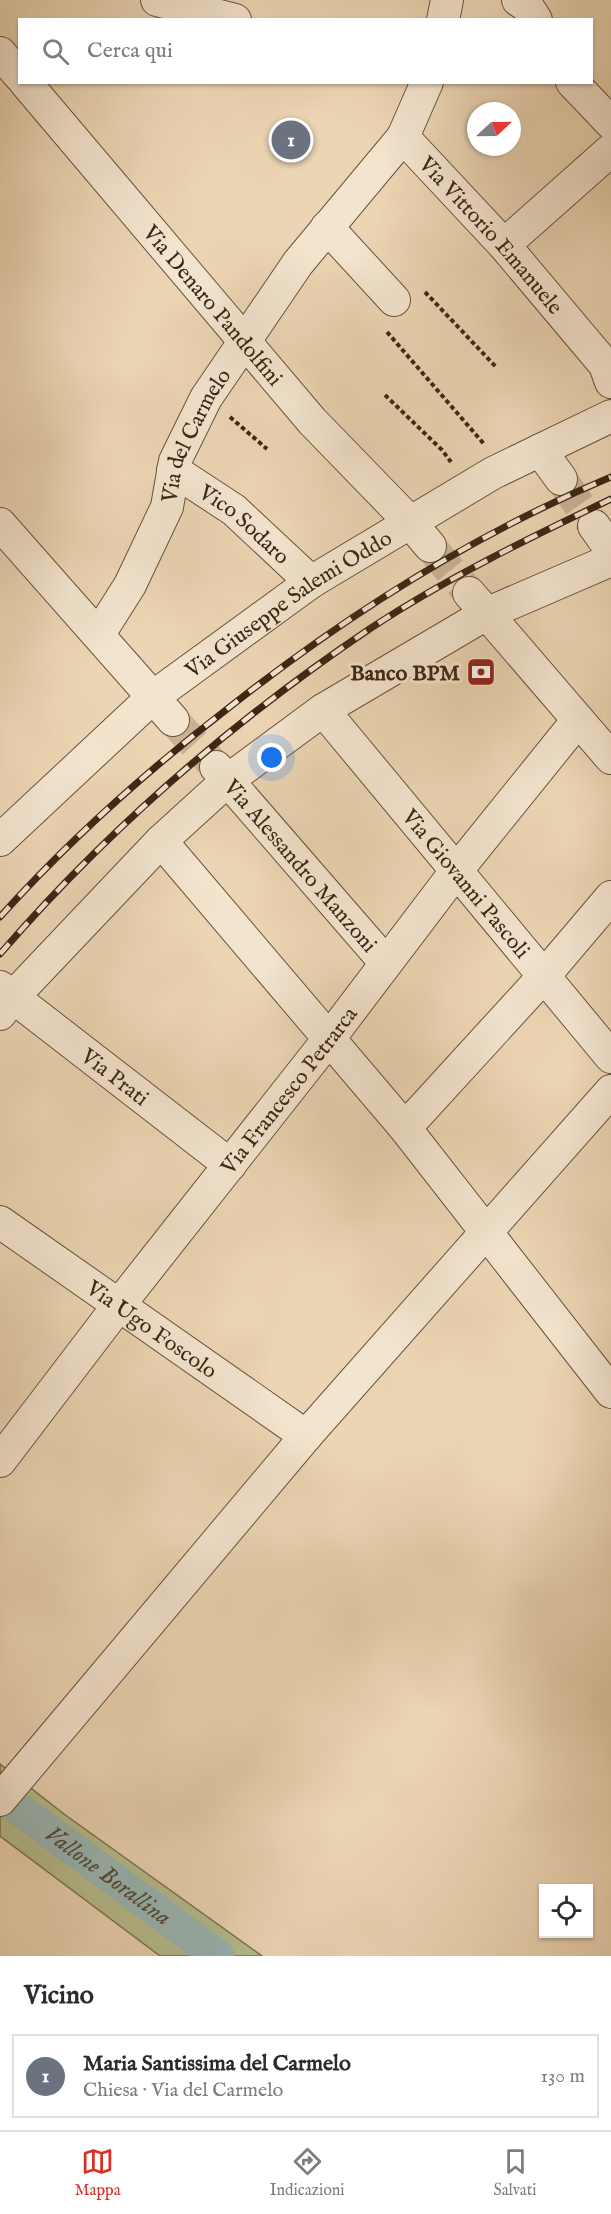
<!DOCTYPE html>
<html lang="it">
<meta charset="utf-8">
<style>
body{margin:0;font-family:"IM FELL English",serif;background:#f7f7f7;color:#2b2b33}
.controls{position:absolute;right:18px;bottom:18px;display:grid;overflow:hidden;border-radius:0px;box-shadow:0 2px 4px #0004}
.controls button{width:54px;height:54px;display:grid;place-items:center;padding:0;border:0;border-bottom:2px solid #e1e1e2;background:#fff;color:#2b2b33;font:30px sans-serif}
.compass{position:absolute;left:467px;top:102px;width:54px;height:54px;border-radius:50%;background:#fff;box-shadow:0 2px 4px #0004;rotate:68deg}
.you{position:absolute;left:272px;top:758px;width:21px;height:21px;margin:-15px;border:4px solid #fff;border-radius:50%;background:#1a73e8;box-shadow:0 0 0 9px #1a73e833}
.badge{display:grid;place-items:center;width:39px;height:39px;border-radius:50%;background:#d93025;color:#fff;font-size:20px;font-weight:700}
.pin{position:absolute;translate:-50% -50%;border:3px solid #fff;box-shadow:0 2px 6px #0006}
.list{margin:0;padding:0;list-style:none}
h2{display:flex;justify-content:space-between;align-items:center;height:78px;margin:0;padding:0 24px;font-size:26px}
h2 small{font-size:20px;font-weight:400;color:#7c7c81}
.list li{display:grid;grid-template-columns:39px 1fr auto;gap:18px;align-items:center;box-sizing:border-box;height:84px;margin:0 12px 12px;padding:0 12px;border:2px solid #e1e1e2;border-radius:0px}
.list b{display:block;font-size:22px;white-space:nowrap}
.list p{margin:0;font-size:20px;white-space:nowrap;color:#7c7c81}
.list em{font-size:20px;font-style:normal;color:#7c7c81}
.icon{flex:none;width:33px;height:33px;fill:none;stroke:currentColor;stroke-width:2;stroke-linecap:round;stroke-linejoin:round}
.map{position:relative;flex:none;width:611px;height:1956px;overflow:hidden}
.search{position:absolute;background:#fff;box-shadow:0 2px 4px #0004;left:18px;right:18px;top:18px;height:66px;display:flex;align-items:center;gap:15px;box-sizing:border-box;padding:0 21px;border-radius:0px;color:#7c7c81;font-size:22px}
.sheet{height:174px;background:#fff}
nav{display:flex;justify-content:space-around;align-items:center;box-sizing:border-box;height:84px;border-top:2px solid #e1e1e2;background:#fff;font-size:16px;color:#7c7c81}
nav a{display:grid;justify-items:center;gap:3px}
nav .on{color:#d93025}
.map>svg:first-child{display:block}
.green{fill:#b7bd8e;stroke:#7a7252;stroke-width:1.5}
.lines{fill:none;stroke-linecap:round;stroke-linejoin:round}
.canal{stroke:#9ab7b5;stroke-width:33}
.minor-tunnel{stroke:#c9b294;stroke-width:32;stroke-dasharray:32 16;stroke-linecap:butt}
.minor-casing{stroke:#68523d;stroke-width:34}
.path{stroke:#3c2715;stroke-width:4;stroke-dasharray:4.5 3;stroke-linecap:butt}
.minor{stroke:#f3e4ce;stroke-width:32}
.rail-casing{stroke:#3c2715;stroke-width:7}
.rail{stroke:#f3e4ce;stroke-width:4.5;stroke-dasharray:14;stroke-linecap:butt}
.labels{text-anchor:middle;stroke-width:6;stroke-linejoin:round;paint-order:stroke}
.street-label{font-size:22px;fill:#3c2715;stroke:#f3e4ce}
.poi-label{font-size:22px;font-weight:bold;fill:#3c2715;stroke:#f3e4ce;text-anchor:end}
.water-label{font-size:24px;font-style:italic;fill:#544b3d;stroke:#f3e4ce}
</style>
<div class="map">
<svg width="611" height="1956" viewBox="0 0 611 1956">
<rect width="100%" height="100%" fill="#ecd5b4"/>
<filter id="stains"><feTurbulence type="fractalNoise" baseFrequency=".00333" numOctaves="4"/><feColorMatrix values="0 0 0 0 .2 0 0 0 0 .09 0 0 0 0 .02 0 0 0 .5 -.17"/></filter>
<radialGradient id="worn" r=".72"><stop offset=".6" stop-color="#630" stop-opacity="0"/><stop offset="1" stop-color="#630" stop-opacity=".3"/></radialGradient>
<path class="green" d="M0,1764L64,1814L262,1956H160L0,1836Z"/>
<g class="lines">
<path class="canal" id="s1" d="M0,1795L218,1956"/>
<g class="minor-tunnel">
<path d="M561,479L594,526"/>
<path d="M430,546L469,593"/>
<path d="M173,720L216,767"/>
</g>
<g class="minor-casing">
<g id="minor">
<path d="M157,0L235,20"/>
<path d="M518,0L527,6L536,20"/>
<path d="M443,20L447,0"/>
<path d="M0,53L20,76"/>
<path id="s2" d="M25,82L312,421L409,521L430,546"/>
<path id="s3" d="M427,82L403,137L504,245L605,365L611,382"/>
<path d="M572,82L611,123"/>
<path d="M327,227L394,300"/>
<path d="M504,245L611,150"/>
<path d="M540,450L561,479"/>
<path id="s4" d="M173,470L234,510L311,582"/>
<path d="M0,524L173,720"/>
<path d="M594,526L611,550"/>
<path d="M469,593L611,758"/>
<path id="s5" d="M99,634L130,585L167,507L175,461L206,398L298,263L403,137"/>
<path id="s6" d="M323,710L611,1057"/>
<path id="s7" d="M216,767L386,963"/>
<path id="s8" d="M0,840L153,697L311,582L493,473L611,416"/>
<path d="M161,841L405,1128L611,1392"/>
<path id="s9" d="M0,987L230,1165"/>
<path d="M0,1014L13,997L161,841L228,780L323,710L486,614L611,560"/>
<path d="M405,1128L544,976L611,897"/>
<path id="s10" d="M0,1222L306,1436"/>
<path id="s11" d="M0,1461L119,1305L328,1040L457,870L578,720"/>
<path d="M0,1800L306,1436L611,1091"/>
</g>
</g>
<g class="path">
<path d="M425,292L497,368"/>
<path d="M387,332L484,444"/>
<path d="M385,395L442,450L451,462"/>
<path d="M230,417L267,449"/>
</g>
<use href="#minor" class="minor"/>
<g class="rail-casing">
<g id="rail">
<path d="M0,917C70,839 148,770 231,706C347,615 474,534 611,477"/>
<path d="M0,954C108,829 234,720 371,628C447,578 529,538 611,499"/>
</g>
</g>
<use href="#rail" class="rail"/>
</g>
<defs>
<g id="bank-square" transform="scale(1.5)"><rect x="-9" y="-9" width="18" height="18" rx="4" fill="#8f2418" stroke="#f3e4ce"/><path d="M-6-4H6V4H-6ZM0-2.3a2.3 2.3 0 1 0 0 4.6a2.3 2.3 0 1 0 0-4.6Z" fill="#fff"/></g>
</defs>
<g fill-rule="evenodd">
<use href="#bank-square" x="481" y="672"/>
</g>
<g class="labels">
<g class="street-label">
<text dy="8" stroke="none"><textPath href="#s3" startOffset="192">Via Vittorio Emanuele</textPath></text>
<text dy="8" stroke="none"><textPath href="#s2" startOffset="292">Via Denaro Pandolfini</textPath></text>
<text dy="8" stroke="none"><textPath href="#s5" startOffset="222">Via del Carmelo</textPath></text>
<text dy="8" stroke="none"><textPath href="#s4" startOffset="90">Vico Sodaro</textPath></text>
<text dy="8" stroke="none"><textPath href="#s8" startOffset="374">Via Giuseppe Salemi Oddo</textPath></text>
<text dy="8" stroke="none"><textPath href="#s7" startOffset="130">Via Alessandro Manzoni</textPath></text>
<text dy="8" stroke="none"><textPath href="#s6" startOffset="225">Via Giovanni Pascoli</textPath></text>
<text dy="8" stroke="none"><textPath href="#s9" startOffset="146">Via Prati</textPath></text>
<text dy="8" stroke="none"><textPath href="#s11" startOffset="470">Via Francesco Petrarca</textPath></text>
<text dy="8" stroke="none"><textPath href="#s10" startOffset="186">Via Ugo Foscolo</textPath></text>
</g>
<g class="poi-label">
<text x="460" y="680">Banco BPM</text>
</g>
<g class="water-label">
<text dy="8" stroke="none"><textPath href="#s1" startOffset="135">Vallone Borallina</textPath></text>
</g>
</g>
<rect width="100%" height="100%" filter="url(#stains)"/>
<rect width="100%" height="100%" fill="url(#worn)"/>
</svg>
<div class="controls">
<button><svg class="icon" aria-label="locate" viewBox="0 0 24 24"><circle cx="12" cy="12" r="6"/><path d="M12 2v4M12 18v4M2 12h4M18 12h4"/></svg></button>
</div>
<svg class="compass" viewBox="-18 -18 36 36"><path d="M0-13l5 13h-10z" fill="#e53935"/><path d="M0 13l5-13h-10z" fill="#7c7c81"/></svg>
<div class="you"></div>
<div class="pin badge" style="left:291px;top:140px;background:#6b7280">1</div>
<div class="search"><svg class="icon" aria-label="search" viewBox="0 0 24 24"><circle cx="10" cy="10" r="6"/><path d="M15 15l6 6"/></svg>Cerca qui</div>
</div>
<section class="sheet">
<h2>Vicino<small></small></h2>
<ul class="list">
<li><span class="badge" style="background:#6b7280">1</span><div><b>Maria Santissima del Carmelo</b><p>Chiesa · Via del Carmelo</p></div><em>130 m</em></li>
</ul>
</section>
<nav>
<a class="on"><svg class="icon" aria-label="map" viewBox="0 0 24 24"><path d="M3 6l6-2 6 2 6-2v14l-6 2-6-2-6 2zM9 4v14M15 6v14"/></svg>Mappa</a>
<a><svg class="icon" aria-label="directions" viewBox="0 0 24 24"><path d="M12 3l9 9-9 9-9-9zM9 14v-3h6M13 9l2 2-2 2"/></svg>Indicazioni</a>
<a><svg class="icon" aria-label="saved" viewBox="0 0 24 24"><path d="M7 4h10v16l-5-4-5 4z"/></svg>Salvati</a>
</nav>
